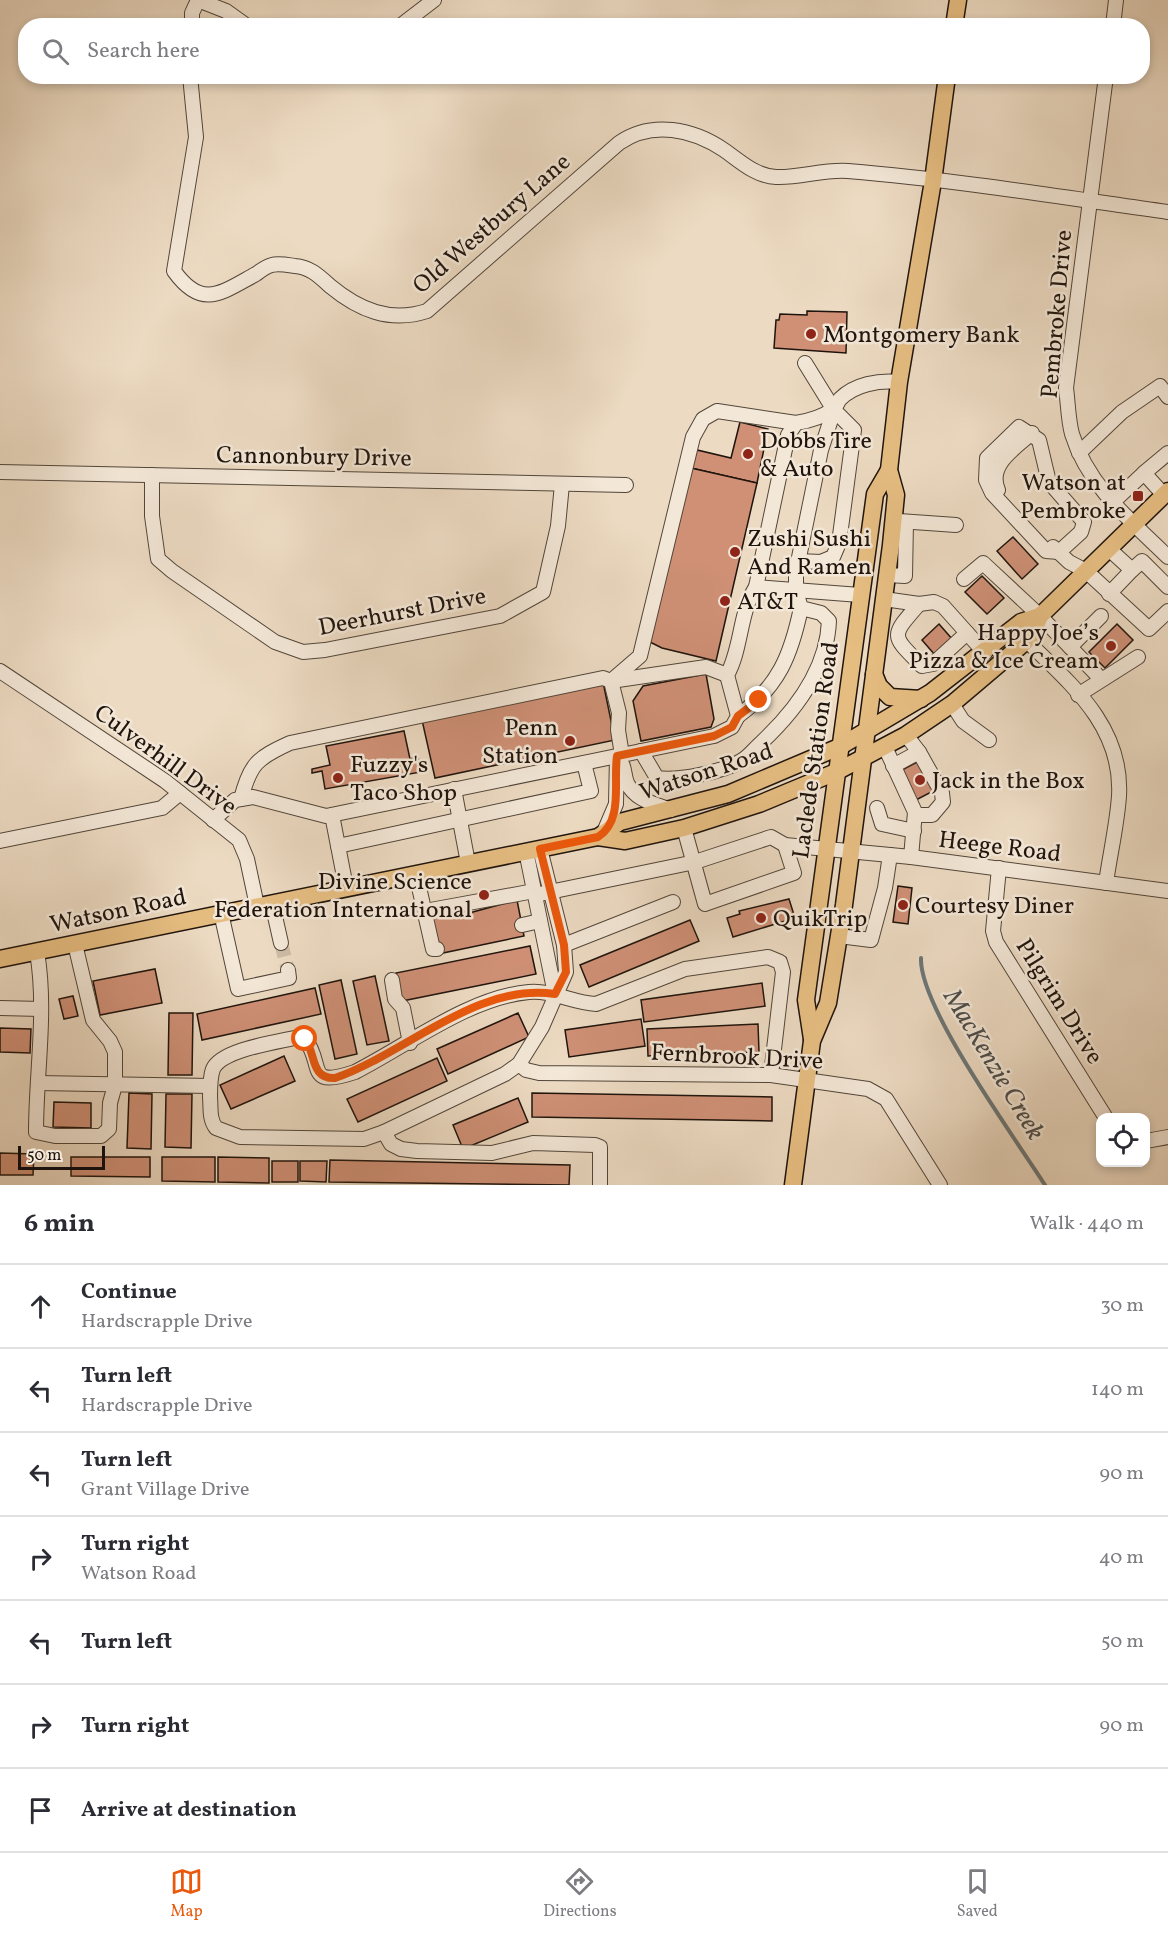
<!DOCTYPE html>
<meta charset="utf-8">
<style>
body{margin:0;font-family:Vollkorn,serif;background:#f7f7f7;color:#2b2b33}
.controls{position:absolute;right:18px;bottom:18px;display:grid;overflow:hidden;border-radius:12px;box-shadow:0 3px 9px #0003}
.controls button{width:54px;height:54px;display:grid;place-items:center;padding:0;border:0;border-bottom:2px solid #e1e1e2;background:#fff;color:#2b2b33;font:30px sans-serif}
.scale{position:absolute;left:18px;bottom:15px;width:87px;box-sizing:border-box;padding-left:6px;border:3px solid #1f140d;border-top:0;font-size:16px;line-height:21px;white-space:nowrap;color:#1f140d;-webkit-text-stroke:4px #f3e7d7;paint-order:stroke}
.stop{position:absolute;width:18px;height:18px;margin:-14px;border:4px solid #ea580c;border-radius:50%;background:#fff}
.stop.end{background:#ea580c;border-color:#fff;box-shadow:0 2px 6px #0008}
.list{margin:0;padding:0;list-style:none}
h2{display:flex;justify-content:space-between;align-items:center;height:78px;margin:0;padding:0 24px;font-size:26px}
h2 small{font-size:20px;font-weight:400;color:#7c7c81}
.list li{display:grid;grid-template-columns:39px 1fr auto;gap:18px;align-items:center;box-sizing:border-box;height:84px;padding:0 24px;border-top:2px solid #e1e1e2}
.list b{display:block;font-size:22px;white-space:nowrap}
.list p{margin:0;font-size:20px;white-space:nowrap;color:#7c7c81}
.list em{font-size:20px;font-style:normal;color:#7c7c81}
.icon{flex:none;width:33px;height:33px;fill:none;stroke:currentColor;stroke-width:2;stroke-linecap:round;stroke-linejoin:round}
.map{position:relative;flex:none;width:1168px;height:1185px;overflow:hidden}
.search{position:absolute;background:#fff;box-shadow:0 3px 9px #0003;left:18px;right:18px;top:18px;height:66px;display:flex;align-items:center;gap:15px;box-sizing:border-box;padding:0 21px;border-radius:24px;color:#7c7c81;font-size:22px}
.sheet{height:666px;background:#fff}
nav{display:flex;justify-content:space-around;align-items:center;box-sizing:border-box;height:84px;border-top:2px solid #e1e1e2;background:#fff;font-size:16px;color:#7c7c81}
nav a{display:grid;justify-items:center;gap:3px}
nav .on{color:#ea580c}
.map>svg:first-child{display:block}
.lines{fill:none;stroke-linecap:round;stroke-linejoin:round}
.stream{stroke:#6c7677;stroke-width:4}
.building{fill:#cf9076;stroke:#1f140d;stroke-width:1.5}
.minor-tunnel{stroke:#cdbca7;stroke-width:14;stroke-dasharray:14 7;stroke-linecap:butt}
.minor-casing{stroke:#52463a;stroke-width:16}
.major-casing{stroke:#1f140d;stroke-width:19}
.minor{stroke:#f3e7d7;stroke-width:14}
.major{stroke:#e6bd81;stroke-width:16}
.route{stroke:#ea580c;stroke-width:8}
.poi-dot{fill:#8f2418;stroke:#f3e7d7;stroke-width:2}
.labels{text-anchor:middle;stroke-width:5;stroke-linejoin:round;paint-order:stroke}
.street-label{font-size:24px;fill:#1f140d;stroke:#f3e7d7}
.poi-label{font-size:24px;fill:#1f140d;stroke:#f3e7d7;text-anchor:start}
.water-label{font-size:26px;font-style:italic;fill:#4c4d4b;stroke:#f3e7d7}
</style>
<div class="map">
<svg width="1168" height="1185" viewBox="0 0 1168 1185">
<rect width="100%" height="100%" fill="#ecdac2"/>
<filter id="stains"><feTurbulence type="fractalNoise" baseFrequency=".00333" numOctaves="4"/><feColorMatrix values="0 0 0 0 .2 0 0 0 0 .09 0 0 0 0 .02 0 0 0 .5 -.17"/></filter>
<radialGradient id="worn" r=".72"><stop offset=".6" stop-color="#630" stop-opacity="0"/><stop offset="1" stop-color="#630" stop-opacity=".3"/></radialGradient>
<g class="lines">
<path class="stream" d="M921,958C919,1007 1016,1139 1045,1185"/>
</g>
<g class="building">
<path d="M807,311L847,312L846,353L774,348L776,320H779L780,314L807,315Z"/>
<path d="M740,422L768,429L757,483L691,468L697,450L731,458Z"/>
<path d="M691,468L757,483L716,661L662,648L650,642Z"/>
<path d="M1013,537L1038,564L1022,579L997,551Z"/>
<path d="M982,576L1004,598L987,614L965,592Z"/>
<path d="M939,624L953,640L935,655L922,640Z"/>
<path d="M1117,624L1133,640L1105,668L1089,652Z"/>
<path d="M706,674L714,719L711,727L641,741L633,701L643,686Z"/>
<path d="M603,682L615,740L435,778L422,720Z"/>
<path d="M404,731L410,759L418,757L421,772L325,789L322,771L312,773V769L330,765L326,746Z"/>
<path d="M923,759L939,788L916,800L900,771Z"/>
<path d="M898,886L912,888L908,924L893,922Z"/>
<path d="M789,899L795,918L733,937L727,918L740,914L739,911Z"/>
<path d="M517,900L524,936L438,954L431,918L468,910L469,913Z"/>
<path d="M690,920L699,941L589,987L580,965Z"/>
<path d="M530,946L536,974L402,1001L396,973Z"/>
<path d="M155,969L162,1003L100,1015L93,981Z"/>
<path d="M375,976L389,1041L367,1045L353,981Z"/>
<path d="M341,980L357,1054L335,1059L319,985Z"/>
<path d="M762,983L765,1006L644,1022L641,1000Z"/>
<path d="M315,988L321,1014L202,1040L197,1014Z"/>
<path d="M73,996L78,1016L64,1019L59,999Z"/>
<path d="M169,1013H193L192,1075H168Z"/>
<path d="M518,1013L529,1037L448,1074L437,1049Z"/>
<path d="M641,1019L645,1046L569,1057L565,1030Z"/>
<path d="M758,1024L759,1052L648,1056L647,1029Z"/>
<path d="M0,1028L31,1029L30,1053L0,1052Z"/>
<path d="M284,1056L295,1081L231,1109L220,1085Z"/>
<path d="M437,1058L447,1081L358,1122L347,1099Z"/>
<path d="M129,1093L152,1094L151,1149L127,1148Z"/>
<path d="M532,1093L772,1097V1121L532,1117Z"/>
<path d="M166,1094H192L191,1148L165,1147Z"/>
<path d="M518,1098L528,1122L463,1149L453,1125Z"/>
<path d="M54,1102L91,1103V1128L53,1127Z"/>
<path d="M0,1153L34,1154L33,1175H0Z"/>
<path d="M71,1157H150V1177L71,1176Z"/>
<path d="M162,1157H215V1182L162,1181Z"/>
<path d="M218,1157L269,1158V1183L218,1182Z"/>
<path d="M330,1160L570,1165L569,1185L329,1182Z"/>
<rect x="272" y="1161" width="26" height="21"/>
<path d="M300,1161H327L326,1182L300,1181Z"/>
</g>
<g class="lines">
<path class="minor-tunnel" d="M281,943L288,970"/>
<g class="minor-casing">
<g id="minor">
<path d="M198,0L226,11L247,26"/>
<path d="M192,26V13L198,0"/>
<path d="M400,26L434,0"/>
<path d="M1113,26L1116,0"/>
<path d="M190,76L196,137L174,271C202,310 221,293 256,274C260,271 267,266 272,265C278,263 288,265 295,266C310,267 319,276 330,286C359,310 390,323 427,311L619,143C652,120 693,129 724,150C740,161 755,176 776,177C800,178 824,169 848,171C955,180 1062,197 1168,212"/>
<path d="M1106,76L1066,388C1068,402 1068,419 1072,434C1088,486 1130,520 1168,557"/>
<path d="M1019,427L1039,440L1049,482L1084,522L1081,532L1059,552L1046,551L992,493L986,480L987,458Z"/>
<path d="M1079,453L1122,412L1160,386L1168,397"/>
<path d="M0,472L626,485"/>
<path d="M152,475V516L158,559L172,571L275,642L303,652L325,650L500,616L543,592L558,526L562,484"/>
<path d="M998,490C987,465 1015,448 1032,433"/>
<path d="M1164,495L1144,473L1168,453"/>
<path d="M1112,503L1144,473"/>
<path d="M899,521L956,525"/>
<path d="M1053,547L1069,562L1086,571L1149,629L1168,611"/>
<path d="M1109,549L1132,570L1109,594"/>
<path d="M798,561L821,562L833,557L839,543L854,430L834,410L805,363"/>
<path d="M1132,570L1142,561L1168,587"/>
<path d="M887,575L905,576L906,522"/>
<path d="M964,579L983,563L1040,616L1101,679"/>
<path d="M756,587L788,435L796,423C808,421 821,418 832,410C836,408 837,403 840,399C855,384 879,380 899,382"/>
<path d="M884,599L919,604L934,602L943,606L985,653"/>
<path d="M919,604C890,637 891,635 922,666L933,664L967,633"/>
<path d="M1027,641C1072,685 1123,727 1119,796C1117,825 1110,854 1106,883"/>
<path d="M1070,647L1101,616"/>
<path d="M0,671L165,781L239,840L247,859L257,906"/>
<path d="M611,681L640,656L693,437L703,419L717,411L796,423"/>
<path d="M611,681L706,667L727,675"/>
<path d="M1078,695L1138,657"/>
<path d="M952,704L963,721L989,740"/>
<path d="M738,716C779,686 791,655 801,608"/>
<path d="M885,747L915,812L911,857"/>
<path d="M641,751L657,778C679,781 722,772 741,761C749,757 755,748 762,742C796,710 827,669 829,621L821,613L801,608L796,591V572L821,450L834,410"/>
<path d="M617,756C626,767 623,772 627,783C635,800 655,804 671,810"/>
<path d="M893,766L919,752L906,735"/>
<path d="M454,789L468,863"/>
<path d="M241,799C250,764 257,758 290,743L603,678L611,681L619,713L618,730L622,755"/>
<path d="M877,808L882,824L914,831"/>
<path d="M332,815L346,887"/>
<path d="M915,815H932L943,802L942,793L919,752"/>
<path d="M213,820L235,800L253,797L326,816L714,736L732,727L738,716L727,675C742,648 739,613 756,587L860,595"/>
<path d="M684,828L705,904L794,873L785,845"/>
<path d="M604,832L616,804L617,756"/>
<path d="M0,841L162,808L180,793"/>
<path d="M338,846L591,791L584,763"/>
<path d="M540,849L564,945L566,972L542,1027L519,1064L505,1074L384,1132L364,1139L240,1137L216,1128C209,1119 211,1108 210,1097C210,1088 210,1077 213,1069C222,1049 279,1042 299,1037L305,1039C325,1065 304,1089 355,1072C408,1045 470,997 529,992C552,990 573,1003 596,1004L685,969L768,957L780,962L783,972L771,1075"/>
<path d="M526,851L555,994"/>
<path d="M999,868L993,931L996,942L1106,1118"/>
<path d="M416,874L433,949H437"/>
<path d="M535,895L695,862L771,837L785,845L911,857L1168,891"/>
<path d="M272,903L281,943"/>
<path d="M425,911L534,891"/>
<path d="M221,913L238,989L289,978L288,970"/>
<path d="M522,925L540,921"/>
<path d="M839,936L871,940L885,888L890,855"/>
<path d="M564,945L673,902"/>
<path d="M37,952C47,1011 36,1072 36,1132L55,1136H101L109,1129L110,1103L115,1085V1052L110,1041L93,1020L75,944"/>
<path d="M392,980L395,999L403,1008L410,1043"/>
<path d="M0,1008L41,1009"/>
<path d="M519,1064L526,1070L539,1073L771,1075L868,1089L886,1099L940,1185"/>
<path d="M38,1083L210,1086"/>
<path d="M384,1132L391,1144L401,1149L417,1151L492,1153L533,1143L595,1145L600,1147V1185"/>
<path d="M1146,1141L1168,1137"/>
</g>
</g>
<g class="major-casing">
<g id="major">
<path d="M954,26L958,0"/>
<path d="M874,674L879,686L890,697L921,699"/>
<path d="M598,837L625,841L684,828L759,804L836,772L906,735L952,704L1031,637L1040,616L1168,491"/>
<path d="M0,959L598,837L620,822L728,794L839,747L930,693L1021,622L1040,616"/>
<path d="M812,1039L806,1000L875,494L889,470"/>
<path d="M793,1185L812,1041L828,1003L844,905L891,545L896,495L889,470L899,382L933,181L947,76"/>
</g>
</g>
<use href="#minor" class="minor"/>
<use href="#major" class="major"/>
</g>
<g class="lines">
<path class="route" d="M305,1039C316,1053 310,1079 335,1078C405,1054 477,982 555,994L566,972L564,945L540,849L598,837C624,820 613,782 617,756L714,736L732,727L738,716L759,700"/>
</g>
<g class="poi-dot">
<circle cx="811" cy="334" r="6"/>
<circle cx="748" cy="454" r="6"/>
<rect x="1132" y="490" width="12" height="12" rx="3"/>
<circle cx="735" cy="552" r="6"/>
<circle cx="725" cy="601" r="6"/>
<circle cx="1111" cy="646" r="6"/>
<circle cx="570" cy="741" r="6"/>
<circle cx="338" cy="778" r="6"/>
<circle cx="920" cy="780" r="6"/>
<circle cx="484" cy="895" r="6"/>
<circle cx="903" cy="905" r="6"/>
<circle cx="761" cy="918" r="6"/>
</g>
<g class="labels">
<g class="street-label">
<text transform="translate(491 223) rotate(-41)" y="8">Old Westbury Lane</text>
<text transform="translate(1056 314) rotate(-85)" y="8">Pembroke Drive</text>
<text transform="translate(314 456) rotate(1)" y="8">Cannonbury Drive</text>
<text transform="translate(402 611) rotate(-11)" y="8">Deerhurst Drive</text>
<text transform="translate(815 750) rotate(-82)" y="8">Laclede Station Road</text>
<text transform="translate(166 759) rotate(36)" y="8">Culverhill Drive</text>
<text transform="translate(706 771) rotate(-18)" y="8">Watson Road</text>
<text transform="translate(1000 846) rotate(7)" y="8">Heege Road</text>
<text transform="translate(118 910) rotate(-12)" y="8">Watson Road</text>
<text transform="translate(1060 1001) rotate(58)" y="8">Pilgrim Drive</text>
<text transform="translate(737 1056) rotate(3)" y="8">Fernbrook Drive</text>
</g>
<g class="poi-label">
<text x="823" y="342">Montgomery Bank</text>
<text x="760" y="448">Dobbs Tire<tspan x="760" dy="28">&amp; Auto</tspan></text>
<text x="1126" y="490" text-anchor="end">Watson at<tspan x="1126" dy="28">Pembroke</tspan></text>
<text x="747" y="546">Zushi Sushi<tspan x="747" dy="28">And Ramen</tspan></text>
<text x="737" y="609">AT&amp;T</text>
<text x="1099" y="640" text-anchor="end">Happy Joe’s<tspan x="1099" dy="28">Pizza &amp; Ice Cream</tspan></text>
<text x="558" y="735" text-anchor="end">Penn<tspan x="558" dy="28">Station</tspan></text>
<text x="350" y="772">Fuzzy's<tspan x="350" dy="28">Taco Shop</tspan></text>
<text x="932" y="788">Jack in the Box</text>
<text x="472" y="889" text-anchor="end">Divine Science<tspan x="472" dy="28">Federation International</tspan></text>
<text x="915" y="913">Courtesy Diner</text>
<text x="773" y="926">QuikTrip</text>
</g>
<g class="water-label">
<text transform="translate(995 1064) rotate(59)" y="9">MacKenzie Creek</text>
</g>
</g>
<rect width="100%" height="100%" filter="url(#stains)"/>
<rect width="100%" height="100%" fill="url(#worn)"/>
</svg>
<div class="controls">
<button><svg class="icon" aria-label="locate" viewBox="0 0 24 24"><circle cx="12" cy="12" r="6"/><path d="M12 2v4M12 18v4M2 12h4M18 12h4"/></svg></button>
</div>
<div class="scale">50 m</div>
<div class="stop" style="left:305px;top:1039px"></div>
<div class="stop end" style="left:759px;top:700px"></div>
<div class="search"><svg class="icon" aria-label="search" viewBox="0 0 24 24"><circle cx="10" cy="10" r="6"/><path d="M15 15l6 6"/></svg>Search here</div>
</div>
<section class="sheet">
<h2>6 min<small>Walk · 440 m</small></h2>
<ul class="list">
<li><svg class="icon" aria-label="ahead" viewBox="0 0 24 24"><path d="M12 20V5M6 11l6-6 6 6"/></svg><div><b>Continue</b><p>Hardscrapple Drive</p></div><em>30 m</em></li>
<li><svg class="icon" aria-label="left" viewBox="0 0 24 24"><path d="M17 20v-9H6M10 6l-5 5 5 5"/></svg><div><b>Turn left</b><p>Hardscrapple Drive</p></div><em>140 m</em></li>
<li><svg class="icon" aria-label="left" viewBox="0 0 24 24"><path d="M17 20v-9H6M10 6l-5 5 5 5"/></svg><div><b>Turn left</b><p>Grant Village Drive</p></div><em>90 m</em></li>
<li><svg class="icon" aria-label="right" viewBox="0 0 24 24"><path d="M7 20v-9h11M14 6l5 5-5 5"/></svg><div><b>Turn right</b><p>Watson Road</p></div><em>40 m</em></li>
<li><svg class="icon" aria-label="left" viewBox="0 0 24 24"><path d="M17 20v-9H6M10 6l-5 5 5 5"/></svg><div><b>Turn left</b></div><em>50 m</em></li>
<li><svg class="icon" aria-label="right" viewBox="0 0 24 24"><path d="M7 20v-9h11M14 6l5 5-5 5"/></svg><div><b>Turn right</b></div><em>90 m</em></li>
<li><svg class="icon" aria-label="arrive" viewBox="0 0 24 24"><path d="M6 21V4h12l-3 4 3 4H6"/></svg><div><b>Arrive at destination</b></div></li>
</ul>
</section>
<nav>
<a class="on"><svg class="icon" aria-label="map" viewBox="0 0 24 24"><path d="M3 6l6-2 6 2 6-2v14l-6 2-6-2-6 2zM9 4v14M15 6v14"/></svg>Map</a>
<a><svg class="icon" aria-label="directions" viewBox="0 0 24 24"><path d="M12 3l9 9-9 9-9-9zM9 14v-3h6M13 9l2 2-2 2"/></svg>Directions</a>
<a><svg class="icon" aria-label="saved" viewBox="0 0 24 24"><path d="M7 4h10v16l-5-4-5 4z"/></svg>Saved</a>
</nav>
